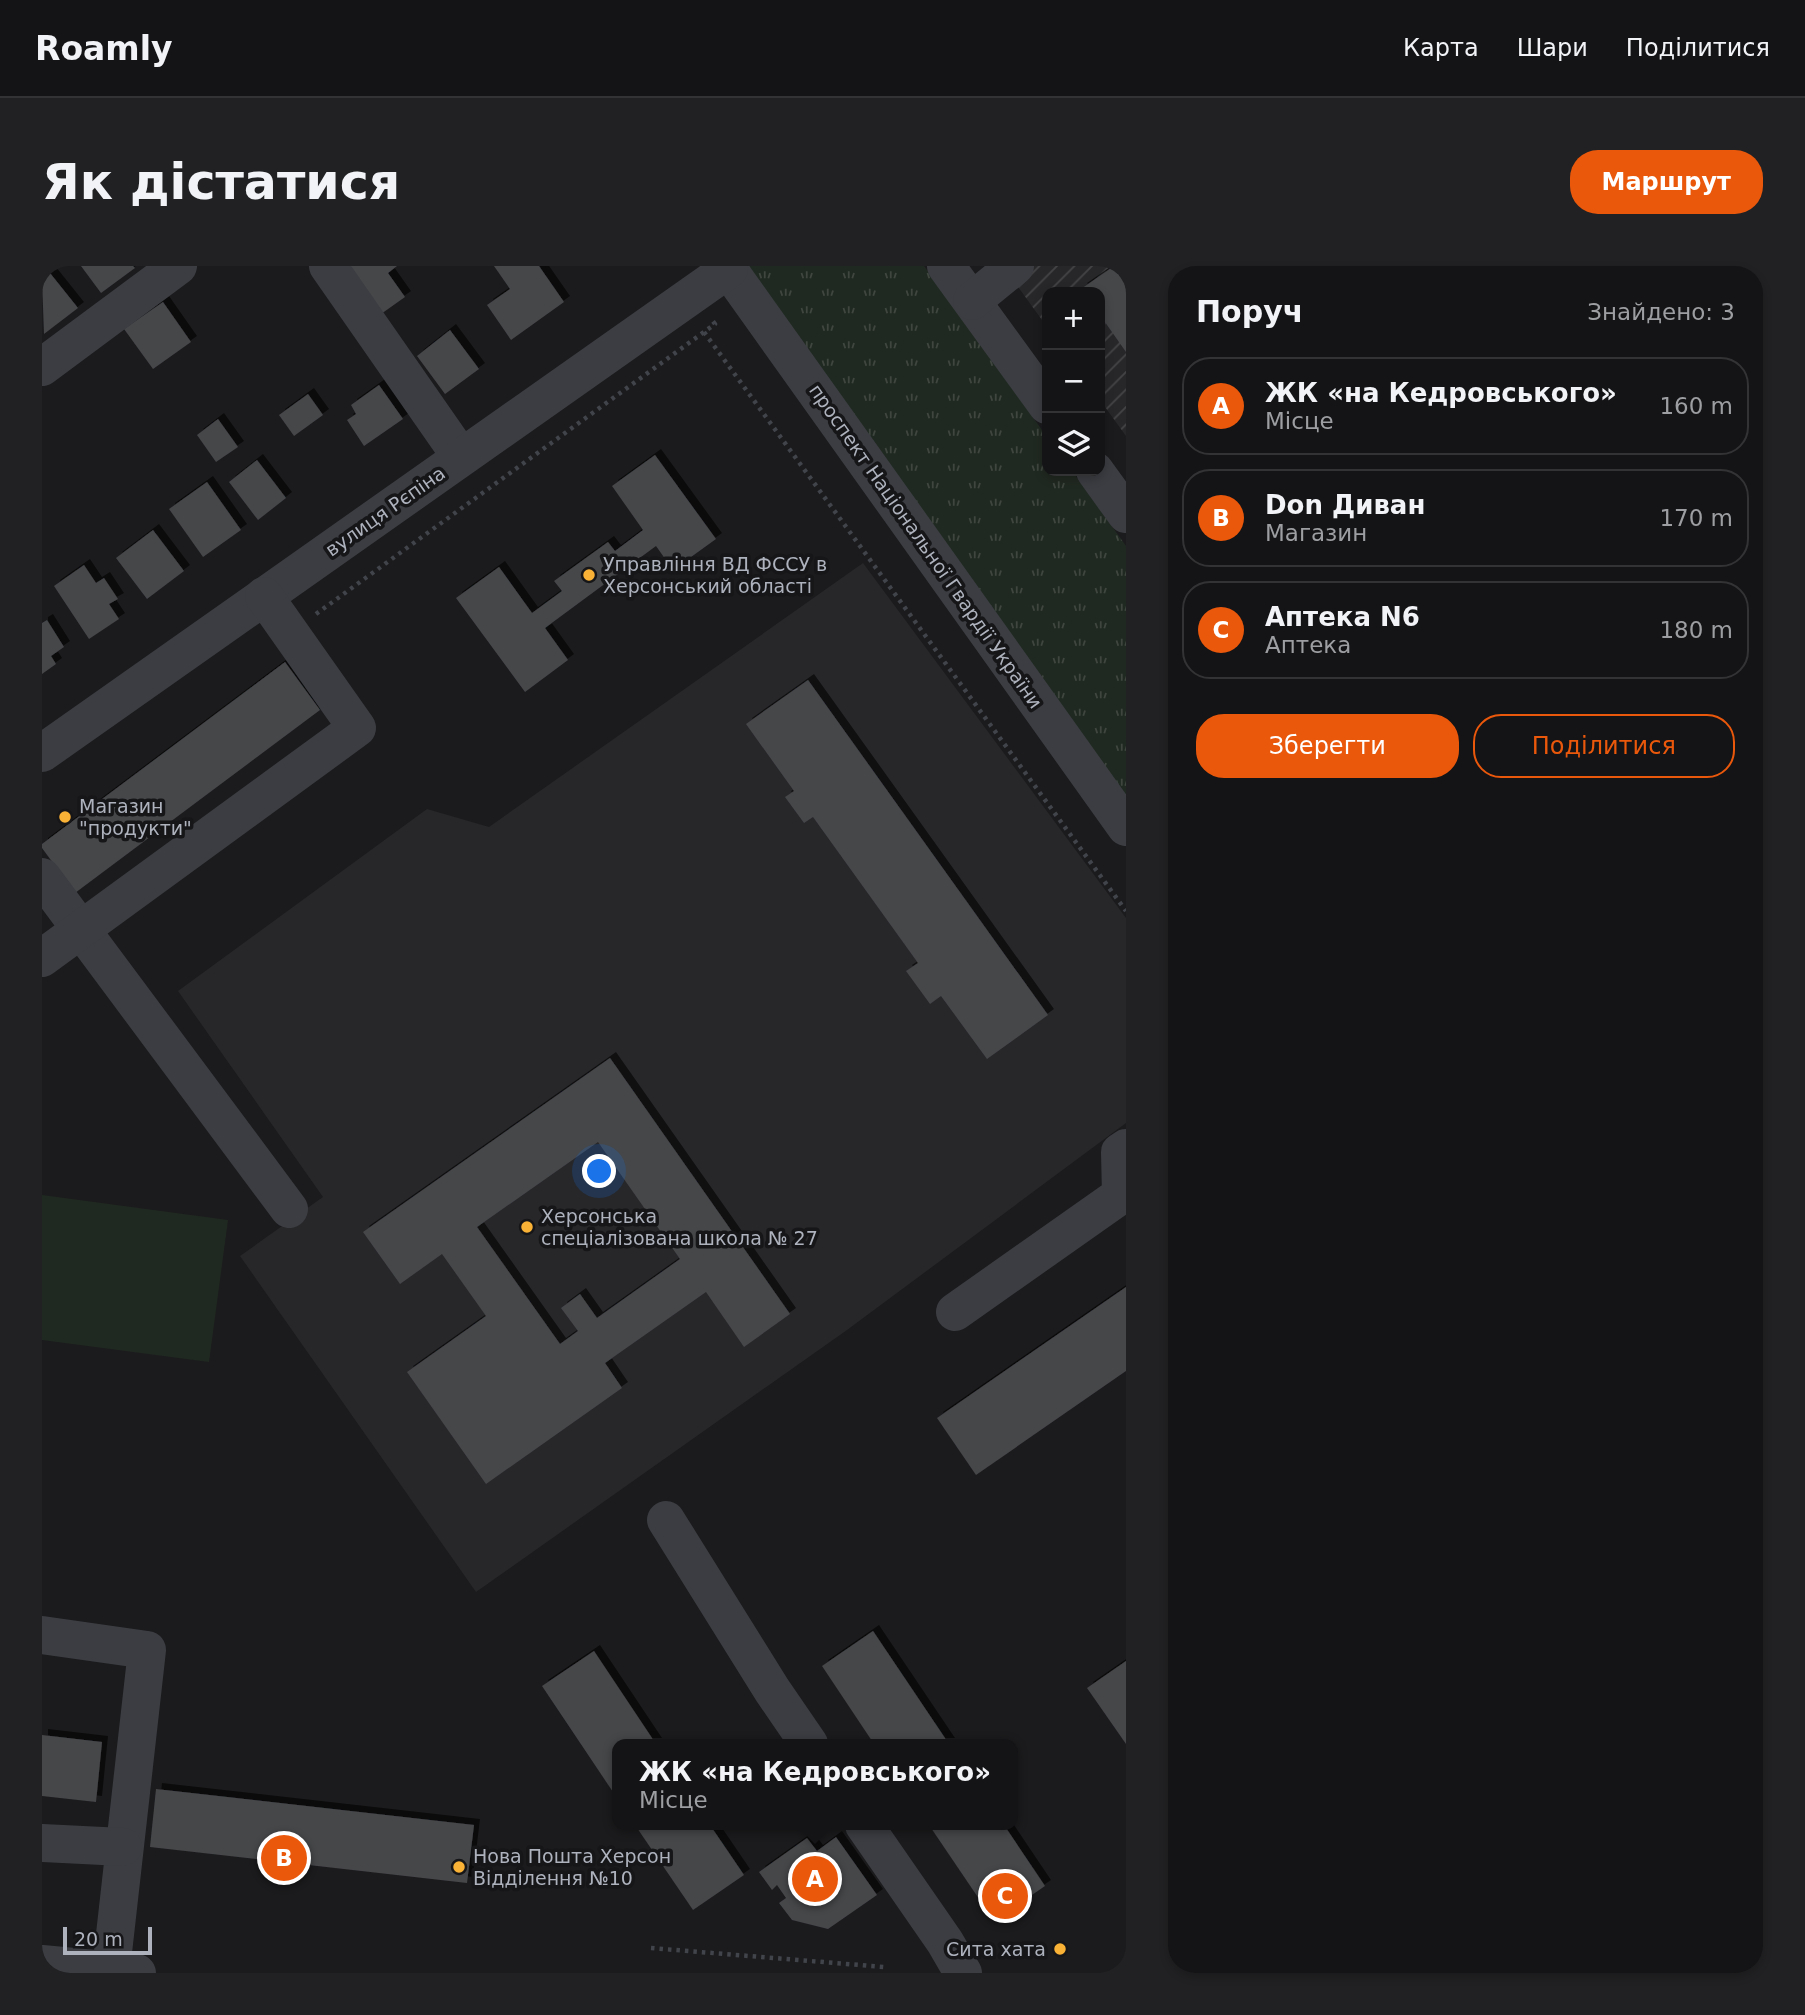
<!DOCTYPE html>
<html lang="uk">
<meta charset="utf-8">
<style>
body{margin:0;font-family:"DejaVu Sans",sans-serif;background:#212123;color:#f1f3f6}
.controls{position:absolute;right:21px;top:21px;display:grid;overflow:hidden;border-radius:14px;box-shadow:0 4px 10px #0003}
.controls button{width:63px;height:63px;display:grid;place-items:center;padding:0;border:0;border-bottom:2px solid #333335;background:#141416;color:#f1f3f6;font:35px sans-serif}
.scale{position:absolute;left:21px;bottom:18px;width:89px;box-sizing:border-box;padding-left:7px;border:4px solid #adb2bd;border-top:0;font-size:19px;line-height:24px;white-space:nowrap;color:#adb2bd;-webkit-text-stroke:5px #161618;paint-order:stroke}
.you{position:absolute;left:558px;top:906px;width:24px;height:24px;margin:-18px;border:5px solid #fff;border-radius:50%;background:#1a73e8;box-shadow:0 0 0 10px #1a73e833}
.badge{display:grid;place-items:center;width:46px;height:46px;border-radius:50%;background:#ea580c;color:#fff;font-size:23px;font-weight:700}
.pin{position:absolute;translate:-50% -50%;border:4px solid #fff;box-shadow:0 2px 7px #0006}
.popup{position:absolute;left:570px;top:1473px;width:406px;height:91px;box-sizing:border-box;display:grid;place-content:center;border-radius:14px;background:#141416;filter:drop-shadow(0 2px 5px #0005);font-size:23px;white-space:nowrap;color:#9d9ea1}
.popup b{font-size:26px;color:#f1f3f6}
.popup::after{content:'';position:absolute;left:50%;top:100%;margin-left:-14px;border:14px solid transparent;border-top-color:#141416}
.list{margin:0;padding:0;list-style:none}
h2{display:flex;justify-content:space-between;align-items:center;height:91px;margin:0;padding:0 28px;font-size:30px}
h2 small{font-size:23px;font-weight:400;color:#9d9ea1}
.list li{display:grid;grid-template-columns:46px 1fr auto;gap:21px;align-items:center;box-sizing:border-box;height:98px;margin:0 14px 14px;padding:0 14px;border:2px solid #333335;border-radius:28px}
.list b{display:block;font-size:26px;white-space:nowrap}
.list p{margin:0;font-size:23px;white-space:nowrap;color:#9d9ea1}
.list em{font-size:23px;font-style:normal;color:#9d9ea1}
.actions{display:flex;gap:14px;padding:21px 28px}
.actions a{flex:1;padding:16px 0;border:2px solid #ea580c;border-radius:28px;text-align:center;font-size:24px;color:#ea580c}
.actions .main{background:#ea580c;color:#fff}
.icon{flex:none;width:38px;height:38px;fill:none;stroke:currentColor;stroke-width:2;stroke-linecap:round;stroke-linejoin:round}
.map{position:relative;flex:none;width:1084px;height:1707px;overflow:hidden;border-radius:28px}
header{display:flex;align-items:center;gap:42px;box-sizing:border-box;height:98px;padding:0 35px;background:#141416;border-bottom:2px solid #333335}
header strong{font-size:33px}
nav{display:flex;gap:38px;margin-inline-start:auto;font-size:24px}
.intro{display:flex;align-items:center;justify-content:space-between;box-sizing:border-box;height:168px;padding:0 42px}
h1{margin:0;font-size:49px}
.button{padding:18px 32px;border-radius:28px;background:#ea580c;color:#fff;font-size:24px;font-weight:700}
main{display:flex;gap:42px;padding:0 42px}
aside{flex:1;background:#141416;border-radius:28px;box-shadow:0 4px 10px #0003}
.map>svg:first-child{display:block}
.built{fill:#27272a}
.industrial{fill:url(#industrial-furrows)}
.grass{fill:url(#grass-tufts)}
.pitch{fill:#202921}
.building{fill:#45464a;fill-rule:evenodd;filter:url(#shadow)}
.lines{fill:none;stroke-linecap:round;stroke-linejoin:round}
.path{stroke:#41444a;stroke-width:4.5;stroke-dasharray:3.5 5;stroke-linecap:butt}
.minor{stroke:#3b3d42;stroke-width:38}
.poi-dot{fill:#fab236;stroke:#161618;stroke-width:2.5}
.labels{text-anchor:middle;stroke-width:7;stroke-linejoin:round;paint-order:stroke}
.street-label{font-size:19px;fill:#adb2bd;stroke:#161618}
.poi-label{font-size:19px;fill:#adb2bd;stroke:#161618;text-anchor:start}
</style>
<header>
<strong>Roamly</strong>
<nav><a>Карта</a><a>Шари</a><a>Поділитися</a></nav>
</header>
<div class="intro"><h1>Як дістатися</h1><a class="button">Маршрут</a></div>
<main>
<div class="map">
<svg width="1084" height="1707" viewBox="0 0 1084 1707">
<defs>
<pattern id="industrial-furrows" width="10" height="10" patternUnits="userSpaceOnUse" patternTransform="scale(1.75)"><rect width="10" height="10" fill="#27272a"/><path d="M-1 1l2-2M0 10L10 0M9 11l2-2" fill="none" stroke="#444447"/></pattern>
<pattern id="grass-tufts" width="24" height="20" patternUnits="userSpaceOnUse" patternTransform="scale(1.75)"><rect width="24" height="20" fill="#202921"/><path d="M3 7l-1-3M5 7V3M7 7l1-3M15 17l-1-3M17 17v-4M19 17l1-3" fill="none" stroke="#3e463f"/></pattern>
<filter id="shadow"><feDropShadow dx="6" dy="-6" stdDeviation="0" flood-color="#0009"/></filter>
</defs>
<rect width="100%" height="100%" fill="#1b1b1d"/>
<path class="built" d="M821,297L1084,652V857L805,1064L434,1326L198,990L281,931L136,725L385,543L447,561Z"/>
<path class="industrial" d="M961,0H1084V170L1058,134V26H1005V61Z"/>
<path class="grass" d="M701,0H882L1005,171V205H1030L1084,280V532Z"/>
<path class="pitch" d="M0,929L186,954L167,1096L0,1074Z"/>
<g class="building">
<path d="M39,0H91L93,2L59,27Z"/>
<path d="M304,0H355L346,7L363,31L339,48Z"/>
<path d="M452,0H497L522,36L469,74L445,39L468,23Z"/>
<path d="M1072,0H1084V86L1058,49V26H1042L1039,23Z"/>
<path d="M8,7L36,42L2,68L0,13Z"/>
<path d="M121,36L149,76L111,103L82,63Z"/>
<path d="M408,64L437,103L403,128L375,90Z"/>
<path d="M337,119L361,153L322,180L305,154L314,148L309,139Z"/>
<path d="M266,128L281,149L252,170L237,149Z"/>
<path d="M176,153L196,181L174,196L155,169Z"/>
<path d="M613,189L674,273L631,304L614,280L503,362L526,394L483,426L414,332L457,301L490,347L520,325L512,315L566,276L573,285L601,264L570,220Z"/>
<path d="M215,194L244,232L216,254L187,216Z"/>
<path d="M165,216L199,264L161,291L127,243Z"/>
<path d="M111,264L142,305L105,333L74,292Z"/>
<path d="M42,299L54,317L62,312L76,333L67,338L77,353L47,373L12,320Z"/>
<path d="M5,354L22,381L9,390L14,398L0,408V357Z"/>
<path d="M243,396L278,444L33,627L0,582V578Z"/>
<path d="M766,414L1006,749L945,793L899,730L888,738L864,705L876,697L771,551L762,557L743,531L752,525L704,458Z"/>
<path d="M568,792L748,1048L702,1081L664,1026L563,1097L580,1122L444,1218L365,1106L444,1050L400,988L358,1018L321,966ZM556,876L638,993L555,1052L538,1028L519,1042L536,1065L518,1078L435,961Z"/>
<path d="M1084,1021V1105L934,1209L895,1152Z"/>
<path d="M831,1365L907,1478H832L780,1400Z"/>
<path d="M552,1385L614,1478H575V1532L500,1420Z"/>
<path d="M1084,1395V1478L1045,1422Z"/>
<path d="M0,1469L60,1476L54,1536L0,1530Z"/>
<path d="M114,1523L432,1559L425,1617L108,1581Z"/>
<path d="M593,1559H668L702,1609L651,1644Z"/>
<path d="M887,1559H962L1003,1620L952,1655Z"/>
<path d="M794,1571L835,1629L786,1663L750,1654L737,1637L744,1632L735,1619L730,1624L717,1606L765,1572L775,1585Z"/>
</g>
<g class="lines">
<g class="path">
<path d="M662,66L1084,645"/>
<path d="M274,348L673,58L670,54"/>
<path d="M609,1682L842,1701"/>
</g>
<g class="minor">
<path d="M286,0L419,191"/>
<path d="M684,0L1084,561"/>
<path d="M904,0L1005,139"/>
<path d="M930,35L973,0"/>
<path d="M0,101L136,0"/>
<path d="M1053,205L1084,248"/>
<path d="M0,487L687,3"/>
<path d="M0,611L247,943"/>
<path d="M0,692L315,462L222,330"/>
<path d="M913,1046L1079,929L1078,886L1084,882"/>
<path d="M624,1254L730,1424L767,1478"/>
<path d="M0,1369L105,1384L69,1704"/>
<path d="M822,1559L903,1676L921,1707"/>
<path d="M0,1577L81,1581"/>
<path d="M0,1698L95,1707"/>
</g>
</g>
<g class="poi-dot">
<circle cx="547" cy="309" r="7"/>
<circle cx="23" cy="551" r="7"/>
<circle cx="485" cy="961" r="7"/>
<circle cx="417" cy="1601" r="7"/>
<circle cx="1018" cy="1683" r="7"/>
</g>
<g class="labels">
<g class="street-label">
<text transform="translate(343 245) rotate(-35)" y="7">вулиця Рєпіна</text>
<text transform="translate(884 280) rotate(55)" y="7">проспект Національної Гвардії України</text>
</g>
<g class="poi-label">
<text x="561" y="305">Управління ВД ФССУ в<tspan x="561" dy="22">Херсонський області</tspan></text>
<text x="37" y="547">Магазин<tspan x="37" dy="22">"продукти"</tspan></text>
<text x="499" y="957">Херсонська<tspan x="499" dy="22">спеціалізована школа № 27</tspan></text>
<text x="431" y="1597">Нова Пошта Херсон<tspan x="431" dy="22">Відділення №10</tspan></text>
<text x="1004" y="1690" text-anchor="end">Сита хата</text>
</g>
</g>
</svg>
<div class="controls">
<button>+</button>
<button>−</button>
<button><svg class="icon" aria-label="layers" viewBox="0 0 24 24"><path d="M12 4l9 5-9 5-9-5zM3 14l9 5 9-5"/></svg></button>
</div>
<div class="scale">20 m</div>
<div class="you"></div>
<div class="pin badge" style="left:773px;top:1613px">A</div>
<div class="popup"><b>ЖК «на Кедровського»</b>Місце</div>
<div class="pin badge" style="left:242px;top:1592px">B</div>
<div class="pin badge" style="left:963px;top:1630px">C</div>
</div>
<aside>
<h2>Поруч<small>Знайдено: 3</small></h2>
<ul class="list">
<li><span class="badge">A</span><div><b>ЖК «на Кедровського»</b><p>Місце</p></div><em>160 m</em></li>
<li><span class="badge">B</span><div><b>Don Диван</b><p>Магазин</p></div><em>170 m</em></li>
<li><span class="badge">C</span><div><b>Аптека N6</b><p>Аптека</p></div><em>180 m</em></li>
</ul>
<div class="actions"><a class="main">Зберегти</a><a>Поділитися</a></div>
</aside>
</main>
